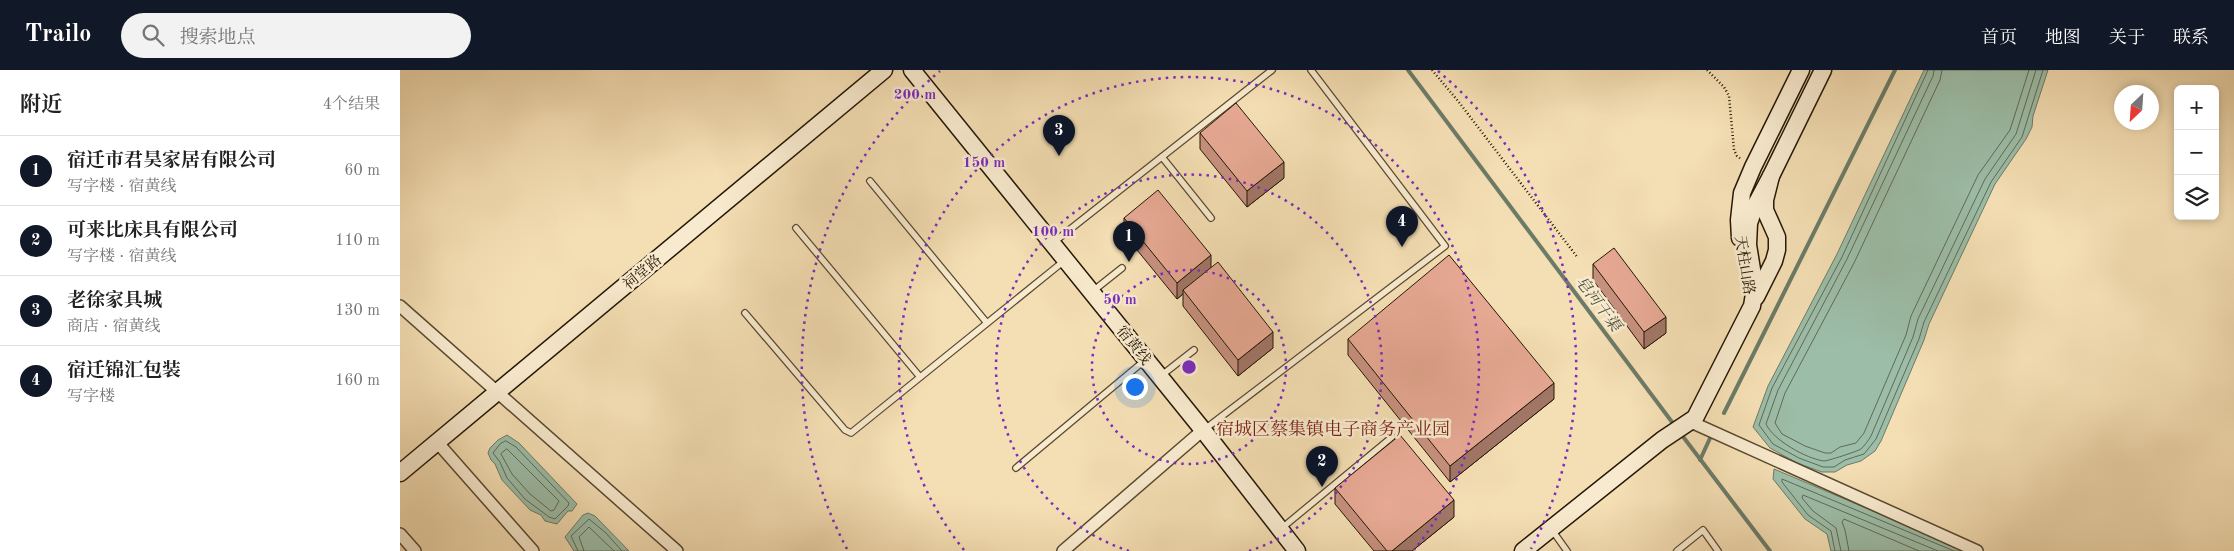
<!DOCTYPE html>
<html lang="zh">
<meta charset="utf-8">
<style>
body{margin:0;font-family:"Old Standard TT","Noto Serif SC",serif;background:#f2f2f2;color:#222}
.controls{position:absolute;right:15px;top:15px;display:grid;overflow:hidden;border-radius:8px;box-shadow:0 2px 8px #0003}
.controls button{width:45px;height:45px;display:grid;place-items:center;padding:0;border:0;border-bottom:1px solid #e0e0e0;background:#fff;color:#222;font:25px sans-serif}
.compass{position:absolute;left:1714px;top:15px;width:45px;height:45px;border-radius:50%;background:#fff;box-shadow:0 2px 8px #0003;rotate:205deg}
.you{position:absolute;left:734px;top:316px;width:18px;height:18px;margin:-12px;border:4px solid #fff;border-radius:50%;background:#1a73e8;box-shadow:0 0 0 8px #1a73e833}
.badge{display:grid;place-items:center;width:32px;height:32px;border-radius:50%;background:#111827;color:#fff;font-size:16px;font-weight:700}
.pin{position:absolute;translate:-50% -41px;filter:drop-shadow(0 1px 2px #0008)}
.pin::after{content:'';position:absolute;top:26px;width:18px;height:15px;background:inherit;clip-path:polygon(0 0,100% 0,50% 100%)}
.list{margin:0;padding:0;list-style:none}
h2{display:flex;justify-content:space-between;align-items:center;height:65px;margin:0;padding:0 20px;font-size:21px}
h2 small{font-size:16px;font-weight:400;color:#767676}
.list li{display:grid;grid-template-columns:32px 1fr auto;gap:15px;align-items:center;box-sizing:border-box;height:70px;padding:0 20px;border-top:1px solid #e0e0e0}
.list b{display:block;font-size:19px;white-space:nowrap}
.list p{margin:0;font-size:16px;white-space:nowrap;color:#767676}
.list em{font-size:16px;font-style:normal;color:#767676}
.icon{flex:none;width:28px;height:28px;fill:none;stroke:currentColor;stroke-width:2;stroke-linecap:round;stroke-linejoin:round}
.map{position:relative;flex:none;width:1834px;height:481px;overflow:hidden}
header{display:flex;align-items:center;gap:30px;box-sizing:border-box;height:70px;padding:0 25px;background:#111827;color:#fff}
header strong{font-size:24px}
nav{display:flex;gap:28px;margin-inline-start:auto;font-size:18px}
.search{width:350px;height:45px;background:#f2f2f2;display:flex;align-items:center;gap:12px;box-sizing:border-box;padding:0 18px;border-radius:28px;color:#767676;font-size:19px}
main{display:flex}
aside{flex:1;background:#fff}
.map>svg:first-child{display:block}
.water{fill:#9cbda8;stroke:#6c7b67}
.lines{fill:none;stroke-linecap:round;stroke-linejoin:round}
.shore{stroke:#606a56;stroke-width:1}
.stream{stroke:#6c7b67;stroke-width:4}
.lane-casing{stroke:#584930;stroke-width:8}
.street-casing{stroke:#584930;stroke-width:14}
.secondary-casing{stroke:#241705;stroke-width:19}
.path{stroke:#241705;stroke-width:2.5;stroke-dasharray:1 2.5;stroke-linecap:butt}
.lane{stroke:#f8eace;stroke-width:5.5}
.street{stroke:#f8eace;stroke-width:11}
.secondary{stroke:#f8eace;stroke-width:16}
.wall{fill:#c6907e;stroke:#241705}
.shaded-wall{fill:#a17667;stroke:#241705}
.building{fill:#e6a893;stroke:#241705}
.ring{fill:none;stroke:#7b2cbf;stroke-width:2.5;stroke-dasharray:2.5 5}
.labels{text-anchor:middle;stroke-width:5;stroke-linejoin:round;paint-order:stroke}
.street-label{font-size:15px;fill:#241705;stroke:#f8eace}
.water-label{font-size:16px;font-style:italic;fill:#4e513e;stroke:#f8eace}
.quarter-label{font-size:18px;fill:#7a1f14;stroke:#f8eace}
.centre{fill:#7b2cbf;stroke:#f8eace;stroke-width:2.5}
.ring-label{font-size:15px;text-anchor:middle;font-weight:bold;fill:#7b2cbf;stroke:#f8eace;stroke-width:5;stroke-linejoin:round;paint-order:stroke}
</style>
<header>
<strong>Trailo</strong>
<div class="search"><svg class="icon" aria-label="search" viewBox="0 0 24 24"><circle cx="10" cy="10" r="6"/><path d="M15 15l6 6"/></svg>搜索地点</div>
<nav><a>首页</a><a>地图</a><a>关于</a><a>联系</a></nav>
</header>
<main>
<aside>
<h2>附近<small>4个结果</small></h2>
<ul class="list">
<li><span class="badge">1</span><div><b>宿迁市君昊家居有限公司</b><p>写字楼 · 宿黄线</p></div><em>60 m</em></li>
<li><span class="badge">2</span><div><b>可来比床具有限公司</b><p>写字楼 · 宿黄线</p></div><em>110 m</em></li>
<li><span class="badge">3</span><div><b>老徐家具城</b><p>商店 · 宿黄线</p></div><em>130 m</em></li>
<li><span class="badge">4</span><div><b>宿迁锦汇包装</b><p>写字楼</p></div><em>160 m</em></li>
</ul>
</aside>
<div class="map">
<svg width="1834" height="481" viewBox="0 0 1834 481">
<rect width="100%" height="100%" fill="#f4deb3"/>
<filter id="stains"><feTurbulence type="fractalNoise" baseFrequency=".004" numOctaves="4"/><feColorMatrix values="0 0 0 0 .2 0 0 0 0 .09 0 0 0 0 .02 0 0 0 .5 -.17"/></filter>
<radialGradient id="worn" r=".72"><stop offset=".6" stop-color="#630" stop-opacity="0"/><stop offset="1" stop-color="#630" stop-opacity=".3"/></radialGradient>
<g class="water">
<path d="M1524,0H1648L1633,46L1632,57L1626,69L1595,114L1529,254L1524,270L1481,371L1475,381L1461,391L1447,395L1435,402H1422L1397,393L1370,378L1353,357L1368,316L1437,184Z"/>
<path d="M107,365L119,373L177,434L172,441H168L157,454L145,451L141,445L130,440L102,410L95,394L91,390L88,383L90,378L98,370Z"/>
<path d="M1374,399L1567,481H1431L1427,464L1405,449L1373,409Z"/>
<path d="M188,443L195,446L229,481H174L165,467L183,445Z"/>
</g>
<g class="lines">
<g class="shore">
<path d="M1528,0L1442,187L1372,318L1359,355L1373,374L1399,388L1423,397H1434L1445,390L1464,384L1476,369L1519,269L1524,252L1591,112L1622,67L1643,0"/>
<path d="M1534,0L1533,6L1447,189L1378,320L1366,354C1373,370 1407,389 1424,391C1428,391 1458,381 1461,379C1465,375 1468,371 1471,366L1513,267L1518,249L1585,109L1616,64L1636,0"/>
<path d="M1542,0L1540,10L1454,193L1385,323L1375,353L1382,364L1405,376L1425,383H1431L1440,377L1456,373L1464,363L1506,265L1511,246L1578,105L1610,60L1629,0"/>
<path d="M106,371L116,377L169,433L168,436L155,449L149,447L125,429L107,408L100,392L93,383L100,374Z"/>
<path d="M107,379L159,431L154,440L151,441L130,424L112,404L101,384Z"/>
<path d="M178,481L171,466L189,449L206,463L222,481"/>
<path d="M184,481L179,467L189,457L214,481"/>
<path d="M1435,481L1431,461L1408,445L1382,412V409L1554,481"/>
<path d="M1441,481L1436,458L1413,441L1402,428L1403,425L1538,481"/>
<path d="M1449,481L1445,460L1442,452L1444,449L1519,481"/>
</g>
<g class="stream">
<path d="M1008,0L1275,356"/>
<path d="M1324,343L1495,0"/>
<path d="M1281,364L1370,481"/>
<path d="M1300,390L1311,366"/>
</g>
<g class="lane-casing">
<g id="lane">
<path d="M762,87L811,148"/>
<path d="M470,111L587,253"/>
<path d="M396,158L520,307"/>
<path d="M654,172L872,0"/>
<path d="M693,221L722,198"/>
<path d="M345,243L445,360L451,363L664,191"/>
<path d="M762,305L794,280"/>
<path d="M805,359L1045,176L911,0"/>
<path d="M616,398L744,291"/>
<path d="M882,458L992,367"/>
<path d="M1152,460L1167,481"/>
<path d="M1277,481L1303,460L1318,481"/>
</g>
</g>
<g class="street-casing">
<g id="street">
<path d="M0,236L277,481"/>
<path d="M1291,352L1577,481"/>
<path d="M37,372L133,481"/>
<path d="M0,464L15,481"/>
<path d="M663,481L803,360"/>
</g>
</g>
<g class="secondary-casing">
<g id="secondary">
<path d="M512,0L803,360L897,481"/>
<path d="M1340,168L1339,150L1342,123L1353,97L1401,0"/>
<path d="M1356,227L1374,191L1377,180V167L1365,140V130L1371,106L1423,0"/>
<path d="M0,403L484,0"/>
<path d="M1123,481L1262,370L1295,348L1352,236L1355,218L1348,175L1349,153L1355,136L1371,106"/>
</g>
</g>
<g class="path">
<path d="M1032,0L1058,31L1178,188"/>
<path d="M1307,0L1324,17L1329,26L1334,80L1337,86L1341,89"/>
</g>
<use href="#lane" class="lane"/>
<use href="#street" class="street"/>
<use href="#secondary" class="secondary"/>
</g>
<g class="wall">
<path d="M800,63L884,108L847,137L800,79Z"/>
<path d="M724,148L811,198L873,278L838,306L783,236V224L777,229L724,164Z"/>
<path d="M1193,194L1266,263L1244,279L1193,210Z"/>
<path d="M948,269L1154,329L1050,412L948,285Z"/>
<path d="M935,418L1054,447L1012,481H974L935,434Z"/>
</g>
<g class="shaded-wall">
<path d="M884,92V108L847,137V121Z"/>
<path d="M811,185V201L783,220V224L777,229V213Z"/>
<path d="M1266,247V263L1244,279V262Z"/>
<path d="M873,262V278L838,306V290Z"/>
<path d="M1154,313V329L1050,412V396Z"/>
<path d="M1054,430V447L1012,481H992Z"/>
</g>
<g class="building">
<path d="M836,33L884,92L847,121L800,63Z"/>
<path d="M758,120L811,185L777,213L724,148Z"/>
<path d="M1214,178L1266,247L1244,262L1193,194Z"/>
<path d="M1049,185L1154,313L1050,396L948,269Z"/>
<path d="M818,192L873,262L838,290L783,220Z"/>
<path d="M1000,365L1054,430L992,481H987L935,418Z"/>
</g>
<g class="ring">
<circle cx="789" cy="297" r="97"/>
<path d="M729 481A193 193 0 1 1 849 481"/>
<path d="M564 480A290 290 0 1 1 1014 480"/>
<path d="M447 479A387 387 0 0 1 540 1M1038 1A387 387 0 0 1 1131 479"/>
</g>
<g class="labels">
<g class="street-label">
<text transform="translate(1345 195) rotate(81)" y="5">天柱山路</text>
<text transform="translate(242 202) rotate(-40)" y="5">祠堂路</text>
<text transform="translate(734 275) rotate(51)" y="5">宿黄线</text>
</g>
<g class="water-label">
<text transform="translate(1199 233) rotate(53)" y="6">皂河干渠</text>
</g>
<g class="quarter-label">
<text x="933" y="365">宿城区蔡集镇电子商务产业园</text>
</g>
</g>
<circle cx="789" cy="297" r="8" class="centre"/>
<g class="ring-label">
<text x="515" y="29">200 m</text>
<text x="584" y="97">150 m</text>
<text x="653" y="166">100 m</text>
<text x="720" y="234">50 m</text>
</g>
<rect width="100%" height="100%" filter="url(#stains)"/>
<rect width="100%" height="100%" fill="url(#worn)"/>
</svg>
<div class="controls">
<button>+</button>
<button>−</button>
<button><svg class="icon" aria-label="layers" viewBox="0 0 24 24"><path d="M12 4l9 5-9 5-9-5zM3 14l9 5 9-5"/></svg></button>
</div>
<svg class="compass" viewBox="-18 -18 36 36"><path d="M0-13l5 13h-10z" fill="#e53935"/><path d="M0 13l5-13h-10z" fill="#767676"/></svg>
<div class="you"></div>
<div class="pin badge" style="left:729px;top:192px">1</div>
<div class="pin badge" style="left:922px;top:417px">2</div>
<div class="pin badge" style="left:659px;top:86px">3</div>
<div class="pin badge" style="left:1002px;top:177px">4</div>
</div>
</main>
